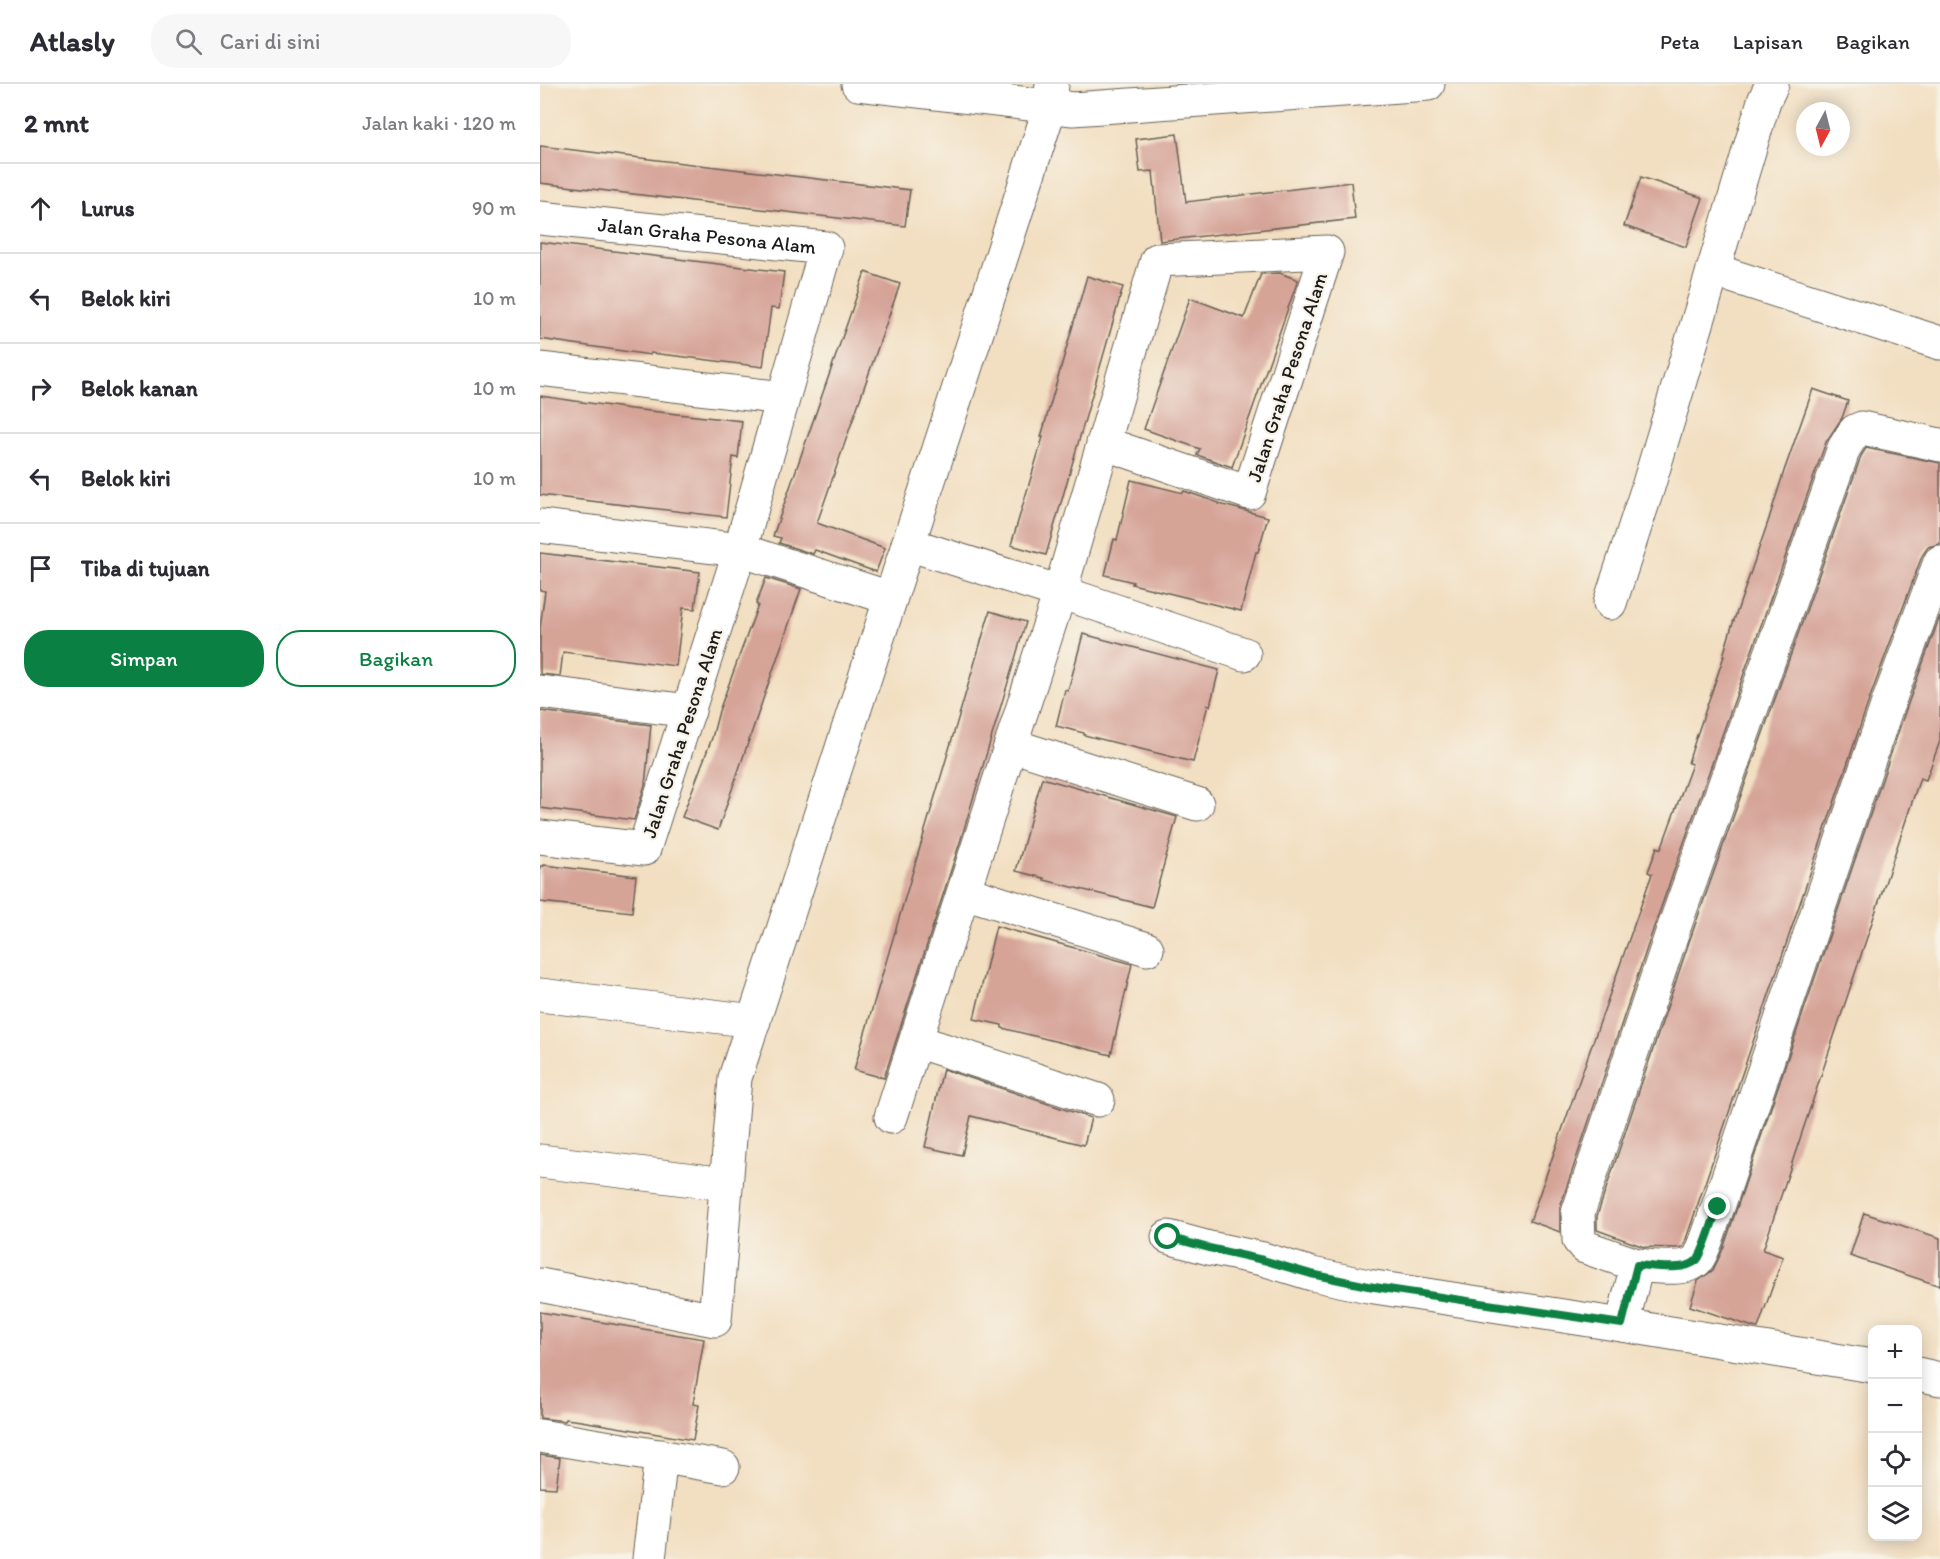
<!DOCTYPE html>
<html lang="id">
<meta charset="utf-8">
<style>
body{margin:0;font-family:Itim,sans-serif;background:#f7f7f7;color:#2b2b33}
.controls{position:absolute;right:18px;bottom:18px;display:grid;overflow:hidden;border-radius:12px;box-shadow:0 3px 15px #0003}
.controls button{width:54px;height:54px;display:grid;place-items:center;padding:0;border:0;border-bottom:2px solid #e1e1e2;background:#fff;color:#2b2b33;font:30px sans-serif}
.compass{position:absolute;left:1256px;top:18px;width:54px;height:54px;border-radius:50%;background:#fff;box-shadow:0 3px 15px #0003;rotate:187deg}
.stop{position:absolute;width:18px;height:18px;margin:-14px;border:4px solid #0b8043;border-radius:50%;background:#fff}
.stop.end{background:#0b8043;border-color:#fff;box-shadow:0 2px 6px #0008}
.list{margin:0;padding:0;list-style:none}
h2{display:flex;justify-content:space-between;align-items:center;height:78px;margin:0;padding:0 24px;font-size:26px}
h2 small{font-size:20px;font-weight:400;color:#7c7c81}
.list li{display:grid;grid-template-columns:39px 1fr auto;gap:18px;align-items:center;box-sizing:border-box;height:90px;padding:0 24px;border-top:2px solid #e1e1e2}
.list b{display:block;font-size:22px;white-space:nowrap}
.list em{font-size:20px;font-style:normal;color:#7c7c81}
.actions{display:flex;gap:12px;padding:18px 24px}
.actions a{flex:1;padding:14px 0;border:2px solid #0b8043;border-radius:24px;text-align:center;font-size:21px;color:#0b8043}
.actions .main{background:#0b8043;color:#fff}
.icon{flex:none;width:33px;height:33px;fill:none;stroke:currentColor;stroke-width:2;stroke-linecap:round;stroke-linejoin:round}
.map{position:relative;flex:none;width:1400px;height:1475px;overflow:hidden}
header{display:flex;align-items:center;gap:36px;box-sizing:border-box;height:84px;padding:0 30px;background:#fff;border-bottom:2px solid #e1e1e2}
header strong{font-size:28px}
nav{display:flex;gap:33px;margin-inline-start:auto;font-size:21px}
.search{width:420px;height:54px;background:#f7f7f7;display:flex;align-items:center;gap:15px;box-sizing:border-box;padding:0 21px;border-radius:24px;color:#7c7c81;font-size:22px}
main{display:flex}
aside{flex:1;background:#fff}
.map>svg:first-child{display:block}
.building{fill:#d6a397}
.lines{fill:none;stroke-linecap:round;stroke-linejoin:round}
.minor-casing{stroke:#676055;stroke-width:35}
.minor{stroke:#fff;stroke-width:33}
.route{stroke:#0b8043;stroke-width:8}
.labels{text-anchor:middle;stroke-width:4.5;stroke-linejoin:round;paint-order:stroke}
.street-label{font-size:20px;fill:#1c1c1c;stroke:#f7f3e8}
</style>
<header>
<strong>Atlasly</strong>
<div class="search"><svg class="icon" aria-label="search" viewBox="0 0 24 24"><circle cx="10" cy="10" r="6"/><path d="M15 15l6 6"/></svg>Cari di sini</div>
<nav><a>Peta</a><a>Lapisan</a><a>Bagikan</a></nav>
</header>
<main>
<aside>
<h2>2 mnt<small>Jalan kaki · 120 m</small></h2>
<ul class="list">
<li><svg class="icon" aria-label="ahead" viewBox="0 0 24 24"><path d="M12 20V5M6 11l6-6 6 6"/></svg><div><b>Lurus</b></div><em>90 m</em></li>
<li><svg class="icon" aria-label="left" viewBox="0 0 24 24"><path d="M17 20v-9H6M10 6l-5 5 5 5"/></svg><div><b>Belok kiri</b></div><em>10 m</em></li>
<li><svg class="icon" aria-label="right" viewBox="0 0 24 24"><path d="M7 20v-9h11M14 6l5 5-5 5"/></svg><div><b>Belok kanan</b></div><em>10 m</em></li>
<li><svg class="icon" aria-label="left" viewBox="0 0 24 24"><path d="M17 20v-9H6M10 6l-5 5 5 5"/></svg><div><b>Belok kiri</b></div><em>10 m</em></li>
<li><svg class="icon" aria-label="arrive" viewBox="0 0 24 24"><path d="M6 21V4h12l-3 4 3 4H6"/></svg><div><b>Tiba di tujuan</b></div></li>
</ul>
<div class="actions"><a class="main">Simpan</a><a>Bagikan</a></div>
</aside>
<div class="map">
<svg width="1400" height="1475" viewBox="0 0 1400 1475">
<rect width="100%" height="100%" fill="#f7f3e8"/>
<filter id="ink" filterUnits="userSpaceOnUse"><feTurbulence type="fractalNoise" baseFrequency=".0167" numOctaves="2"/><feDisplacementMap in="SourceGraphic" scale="12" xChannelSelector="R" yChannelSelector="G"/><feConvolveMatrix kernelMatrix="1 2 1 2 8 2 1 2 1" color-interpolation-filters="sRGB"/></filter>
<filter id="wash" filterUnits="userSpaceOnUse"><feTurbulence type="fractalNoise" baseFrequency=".008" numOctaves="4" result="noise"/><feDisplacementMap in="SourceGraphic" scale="24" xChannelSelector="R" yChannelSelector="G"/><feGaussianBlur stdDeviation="1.35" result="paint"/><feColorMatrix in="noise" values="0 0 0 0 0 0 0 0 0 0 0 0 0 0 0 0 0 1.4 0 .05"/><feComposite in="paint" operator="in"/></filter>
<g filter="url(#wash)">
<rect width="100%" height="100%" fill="#f2dec0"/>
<g id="blocks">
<g class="building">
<path d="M637,50L646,118L811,98L815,135L620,157L613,87L600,88L596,55Z"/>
<path d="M0,62L370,106L365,142L0,99Z"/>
<path d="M1101,93L1163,114L1146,163L1084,142Z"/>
<path d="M0,158L244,188L239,225L231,224L223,283L137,272L110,269V271L0,255Z"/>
<path d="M325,188L360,200L277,439L345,464L336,488L275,466L273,470L239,459L241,454L233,452Z"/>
<path d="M740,189L758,196L692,383L657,371L660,365L604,345L650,214L704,234L721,190Z"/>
<path d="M547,192L583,203L506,471L471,461L503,353H501Z"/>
<path d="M1273,305L1308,317L1302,334L1286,358L1113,846L1020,1123V1148L990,1137L1112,790L1108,788L1117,763L1121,765L1152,680L1148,679L1156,654L1184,572H1183L1191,545L1228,438L1244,387Z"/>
<path d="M0,312L91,325L202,337L198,374L193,373L186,433L0,411Z"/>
<path d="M1326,364L1400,379V460L1388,463L1382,472L1329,616L1145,1158L1143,1163L1135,1164L1104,1163L1057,1146V1132L1149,858L1321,372Z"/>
<path d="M591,396L643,409L644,407L679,419V420L728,433L718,468H716L701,527L592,500L593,498L565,491L574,455L577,456Z"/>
<path d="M0,469L160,488L155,525L143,524L136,582L23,568L20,592L0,590V544L5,507L0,506Z"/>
<path d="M226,494L261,505L178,746L142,733L172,654L179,627L218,521L216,520Z"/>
<path d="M450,527L486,538L421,755L344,994L314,986Z"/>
<path d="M1400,532V657L1386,696L1380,694L1223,1166L1243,1173L1218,1244L1213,1243L1150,1222L1158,1197L1173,1186L1183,1165L1365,628Z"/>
<path d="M543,550L679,586L670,622L668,621L653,678L544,651V649L516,642L525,606L528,607Z"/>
<path d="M0,627L111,641L105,701L94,736L0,724Z"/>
<path d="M502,694L637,733L612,823L504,796V794L476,787Z"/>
<path d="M4,781L96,792L92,828L0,818V782H4Z"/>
<path d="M456,842L592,880L571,971L462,944V941L434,935Z"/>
<path d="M403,985L551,1034L544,1061L431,1032L422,1071L385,1063Z"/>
<path d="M1324,1129L1400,1154V1202L1310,1172Z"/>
<path d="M0,1228L164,1255L153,1320L159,1321L153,1356L41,1337L26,1335L25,1337L0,1334Z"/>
<path d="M0,1371L20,1374L16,1404L0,1403Z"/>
</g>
</g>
</g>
<g filter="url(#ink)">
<use href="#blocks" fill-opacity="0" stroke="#676055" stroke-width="1.5"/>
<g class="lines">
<g class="minor-casing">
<g id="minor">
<path d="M318,0L533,25L888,0"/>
<path id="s1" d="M0,134L286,164L200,466L104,765L0,753"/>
<path d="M1173,186L1400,259"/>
<path d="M0,285L243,314"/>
<path d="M0,442L200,466L350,514"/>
<path d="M368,460L520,508L617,176L787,168L709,409L563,359"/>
<path d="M1070,519L1108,403L1224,17L1232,0"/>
<path d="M0,608L149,627"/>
<path d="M471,661L657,720"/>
<path d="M424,808L607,865"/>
<path d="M0,911L214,937"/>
<path d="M376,957L558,1016"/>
<path d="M351,1033L520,508L704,570"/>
<path d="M0,1077L186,1100"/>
<path d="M628,1153L669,1164L723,1175L772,1190L828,1202L1082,1241L1332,1282"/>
<path d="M1097,1181L1045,1163L1039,1156L1038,1129L1131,852L1304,364L1315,347L1322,344L1400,361"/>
<path d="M0,1201L175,1236L195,994L510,23L512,0"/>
<path d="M1082,1241L1097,1181C1112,1182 1145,1188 1157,1176C1164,1168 1173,1135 1178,1123L1347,622L1400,478"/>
<path d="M1378,1290L1400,1295"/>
<path d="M0,1352L183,1383"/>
<path d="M109,1475L121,1372"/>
</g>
</g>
<use href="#minor" class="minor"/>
</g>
</g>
<g class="lines" filter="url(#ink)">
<path class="route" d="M628,1153L669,1164L723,1176L771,1190L828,1202L1082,1240L1097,1181C1112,1182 1145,1188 1157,1176C1164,1168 1173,1135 1178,1123"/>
</g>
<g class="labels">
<g class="street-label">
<text dy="7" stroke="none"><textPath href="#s1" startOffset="168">Jalan Graha Pesona Alam</textPath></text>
<text transform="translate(747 293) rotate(-72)" y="7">Jalan Graha Pesona Alam</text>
<text transform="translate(142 649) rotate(-72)" y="7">Jalan Graha Pesona Alam</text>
</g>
</g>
</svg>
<div class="controls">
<button>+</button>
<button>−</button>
<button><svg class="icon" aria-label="locate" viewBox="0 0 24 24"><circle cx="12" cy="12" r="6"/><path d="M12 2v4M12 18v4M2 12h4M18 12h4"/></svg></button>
<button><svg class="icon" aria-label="layers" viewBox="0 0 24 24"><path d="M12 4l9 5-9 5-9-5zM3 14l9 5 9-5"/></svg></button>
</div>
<svg class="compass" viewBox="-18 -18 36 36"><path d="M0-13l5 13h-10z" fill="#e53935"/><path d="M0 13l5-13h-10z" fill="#7c7c81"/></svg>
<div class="stop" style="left:628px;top:1153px"></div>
<div class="stop end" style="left:1178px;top:1123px"></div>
</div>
</main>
